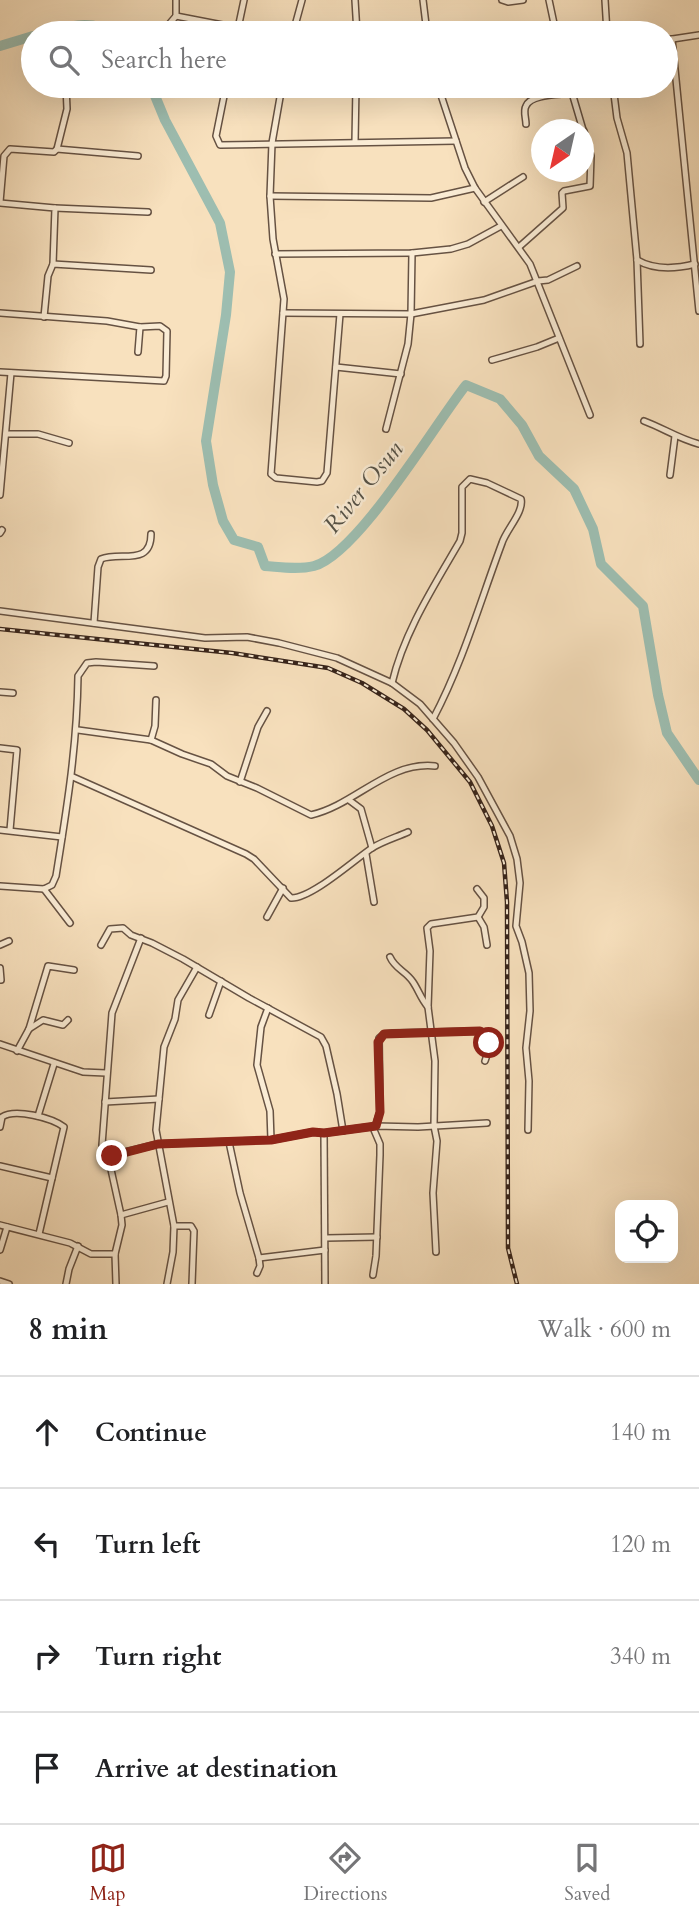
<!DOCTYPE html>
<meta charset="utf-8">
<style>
body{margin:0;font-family:Cardo,serif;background:#f2f2f2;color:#202124}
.controls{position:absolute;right:21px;bottom:21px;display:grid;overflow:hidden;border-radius:14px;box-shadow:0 7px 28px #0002}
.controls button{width:63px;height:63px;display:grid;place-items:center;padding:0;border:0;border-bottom:2px solid #e0e0e0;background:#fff;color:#202124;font:35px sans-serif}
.compass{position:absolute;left:531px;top:119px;width:63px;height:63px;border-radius:50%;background:#fff;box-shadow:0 7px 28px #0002;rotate:214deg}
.stop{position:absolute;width:21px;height:21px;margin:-16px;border:5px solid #8f2418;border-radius:50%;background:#fff}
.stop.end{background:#8f2418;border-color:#fff;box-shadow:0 2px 7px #0008}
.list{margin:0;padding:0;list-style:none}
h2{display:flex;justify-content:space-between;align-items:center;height:91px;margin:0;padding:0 28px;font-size:30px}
h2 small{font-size:23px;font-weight:400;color:#757577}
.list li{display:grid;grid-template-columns:46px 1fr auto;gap:21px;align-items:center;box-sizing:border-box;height:112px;padding:0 28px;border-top:2px solid #e0e0e0}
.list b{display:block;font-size:26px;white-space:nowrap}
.list em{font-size:23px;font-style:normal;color:#757577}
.icon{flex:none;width:38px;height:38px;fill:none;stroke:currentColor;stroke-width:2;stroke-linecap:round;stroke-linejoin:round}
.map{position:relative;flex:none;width:699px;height:1284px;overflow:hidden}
.search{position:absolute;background:#fff;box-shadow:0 7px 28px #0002;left:21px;right:21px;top:21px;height:77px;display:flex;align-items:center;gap:18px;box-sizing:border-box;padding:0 24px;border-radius:38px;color:#757577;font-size:26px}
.sheet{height:539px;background:#fff}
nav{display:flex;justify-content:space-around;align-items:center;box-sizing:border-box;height:98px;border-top:2px solid #e0e0e0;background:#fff;font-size:19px;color:#757577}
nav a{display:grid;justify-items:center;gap:4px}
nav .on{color:#8f2418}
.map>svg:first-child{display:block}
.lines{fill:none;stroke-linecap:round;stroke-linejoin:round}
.river{stroke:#9dbeb1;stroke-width:10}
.street-casing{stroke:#665243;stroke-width:8}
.street{stroke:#faecd5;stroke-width:5}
.rail-casing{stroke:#36231a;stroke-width:4.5}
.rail{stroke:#faecd5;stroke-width:2;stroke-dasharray:5;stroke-linecap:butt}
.route{stroke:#8f2418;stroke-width:9}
.labels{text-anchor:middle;stroke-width:5;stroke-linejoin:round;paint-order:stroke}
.water-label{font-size:24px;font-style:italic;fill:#555247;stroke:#faecd5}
</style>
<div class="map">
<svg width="699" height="1284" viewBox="0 0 699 1284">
<rect width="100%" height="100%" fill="#f8e1be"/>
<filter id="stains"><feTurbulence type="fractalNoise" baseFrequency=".00286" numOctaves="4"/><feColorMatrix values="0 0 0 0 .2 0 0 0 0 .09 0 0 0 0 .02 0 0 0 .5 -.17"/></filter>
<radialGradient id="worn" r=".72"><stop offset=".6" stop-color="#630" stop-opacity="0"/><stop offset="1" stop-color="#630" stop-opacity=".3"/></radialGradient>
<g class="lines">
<g class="river">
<path d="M42,33C60,28 94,18 109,33"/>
<path d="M0,46L33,36"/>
<path d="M151,86L165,120L220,223L230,272L226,315L206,441L213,485L223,521L234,540L258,547L265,566C280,567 298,570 314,566C358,554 435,424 466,385L500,399L522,425L539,456L574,489L593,529L601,564L643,606L658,695L667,733L699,780"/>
</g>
<g class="street-casing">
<g id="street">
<path d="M355,0L357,33"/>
<path d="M423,0L427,33"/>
<path d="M502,0L508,2L523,0"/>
<path d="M549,0L556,33"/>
<path d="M605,0L607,33"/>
<path d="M176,16L238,28"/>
<path d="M358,26L426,28"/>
<path d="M167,33L170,23L176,16V0"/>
<path d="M237,33L244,0"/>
<path d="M293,33L302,0"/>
<path d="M672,39L699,311"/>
<path d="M666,40L699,35"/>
<path d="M226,86L216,136L220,145L456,141"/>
<path d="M282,86L272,143L270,196L273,239L284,299L271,474L276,478L317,482L322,481L327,473L340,314"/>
<path d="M300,86L326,89L389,86"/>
<path d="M438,86L465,168L475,188L530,264L590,415"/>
<path d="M570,86L583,130"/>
<path d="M613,86L617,118L627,153L637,260L640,344"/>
<path d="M526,124C526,118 523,111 526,106C531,94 560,95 572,93"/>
<path d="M355,142L356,86"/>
<path d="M57,149L138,156"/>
<path d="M270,196L431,198L475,188"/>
<path d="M0,202L4,156L10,149L54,152L57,149L67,109L66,86"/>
<path d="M484,202L523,177"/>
<path d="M0,203L55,208L53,264"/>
<path d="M55,208L148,212"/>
<path d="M519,247L563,208L562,193L564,191L590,186L591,156L584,131"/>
<path d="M275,254L412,253L451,249L468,244L501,226"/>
<path d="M637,260C654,270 675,269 695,264"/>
<path d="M0,313L107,321L140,327L138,352"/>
<path d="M283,313L411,314L484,300L538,281L548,280L577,266"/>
<path d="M44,317L48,276L53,264L151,270"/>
<path d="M492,360L537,347L559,338"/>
<path d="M336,367L401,374"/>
<path d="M0,372L164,381L166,376L167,331L160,326L140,327"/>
<path d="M644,421C663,428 679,439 699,444"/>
<path d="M386,429L408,344L411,314L412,253"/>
<path d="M6,434H38L69,443"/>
<path d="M670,475L675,436"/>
<path d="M0,495L11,373"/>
<path d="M0,533L2,530"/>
<path d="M0,611L205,638L247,637L279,643L337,658L392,683L420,704L454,743L478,777L510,836L517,859L520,883L516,926L522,942L529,973L530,1011L526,1048L529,1081L528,1130"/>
<path d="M94,623L98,567L101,559C120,551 151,567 151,534"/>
<path d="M392,683C404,632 434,586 460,541L462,533V487L470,479L487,483L521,499C524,512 506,530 502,543C480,602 463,662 433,719"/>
<path d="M0,692L13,693"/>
<path d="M78,730L151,740L182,754L211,764L227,776L257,788L311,815C355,805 388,761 435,766"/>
<path d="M151,740L155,726L156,700"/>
<path d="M0,748L17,750L10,830"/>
<path d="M73,777L246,854L254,859L291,898C311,899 354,860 372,848C383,841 397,837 408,832"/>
<path d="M240,782L258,727L267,711"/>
<path d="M349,800L361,809L372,848"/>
<path d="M0,830L62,837"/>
<path d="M366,854L374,902"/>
<path d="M0,886L44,889L52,885L56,876C67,807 77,747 78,676L87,663L96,662L154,666"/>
<path d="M44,889L70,923"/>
<path d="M267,917L283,888"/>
<path d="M478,917L484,927L487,945"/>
<path d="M141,938L112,1013L102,1145L108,1156L158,1144L271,1140L313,1132L324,1133L376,1126L418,1127L487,1123"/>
<path d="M0,945L9,941"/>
<path d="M101,945L110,929L123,928L131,935L152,943L183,959L249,998L321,1037L326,1046L337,1094L343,1131"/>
<path d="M390,957C395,969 406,971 413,982C419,991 421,999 428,1007"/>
<path d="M0,968L1,980"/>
<path d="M268,1008L261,1027L257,1065L270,1111L271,1140"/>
<path d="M209,1015L221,981"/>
<path d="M29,1029L43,1020L63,1025L68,1020"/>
<path d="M0,1044L83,1072L106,1073"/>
<path d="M17,1051L29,1029L48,966L74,970"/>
<path d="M105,1102L159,1099"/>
<path d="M38,1116L54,1064"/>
<path d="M0,1127L2,1117C15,1108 52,1118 64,1127L39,1234"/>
<path d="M324,1133L325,1284"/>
<path d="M229,1142L240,1193L259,1258L260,1266L257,1273"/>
<path d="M108,1156L121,1215"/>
<path d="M0,1166L52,1178"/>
<path d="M0,1225L70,1243L91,1254H115"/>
<path d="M174,1226H191L194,1231L192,1284"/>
<path d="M326,1238L377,1237"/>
<path d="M0,1250L7,1227"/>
<path d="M436,1252L433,1193L437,1141L434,1126L435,1061L428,1007L430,951L427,928L431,924L478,917L484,907V898L477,889"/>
<path d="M259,1258L325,1250"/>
<path d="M373,1275L376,1256L380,1155V1144L374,1130L380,1112L379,1038L384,1034L393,1033L480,1031C493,1037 489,1050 485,1061"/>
<path d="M0,1281L9,1284"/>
<path d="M66,1284L69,1269L78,1246"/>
<path d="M116,1284L115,1254L122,1225L121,1215L168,1202"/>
<path d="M167,1284L173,1252L174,1226L156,1130L164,1047L175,1019L178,1000L197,967"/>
</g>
</g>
<use href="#street" class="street"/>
<g class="rail-casing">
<path id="rail" d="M0,629L232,653L328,668L362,683L404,709L427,730L470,782L492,826L504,863L507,902L508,1248L517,1284"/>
</g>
<use href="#rail" class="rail"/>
</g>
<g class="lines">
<path class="route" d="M112,1156L158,1144L271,1140L313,1132L324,1133L376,1126L380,1112L378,1042L384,1034L480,1031L486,1034L489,1043"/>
</g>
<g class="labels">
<g class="water-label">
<text transform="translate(363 487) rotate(-51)" y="8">River Osun</text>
</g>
</g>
<rect width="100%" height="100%" filter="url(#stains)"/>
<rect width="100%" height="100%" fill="url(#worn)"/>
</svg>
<div class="controls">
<button><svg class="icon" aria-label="locate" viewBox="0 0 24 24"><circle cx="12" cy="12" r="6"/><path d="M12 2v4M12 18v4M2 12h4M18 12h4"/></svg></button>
</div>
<svg class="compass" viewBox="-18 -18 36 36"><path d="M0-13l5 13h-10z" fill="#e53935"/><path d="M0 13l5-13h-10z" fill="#757577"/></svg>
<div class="stop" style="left:489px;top:1043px"></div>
<div class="stop end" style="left:112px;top:1156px"></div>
<div class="search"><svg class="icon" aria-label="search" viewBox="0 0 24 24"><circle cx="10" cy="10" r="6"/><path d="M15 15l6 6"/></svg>Search here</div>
</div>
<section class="sheet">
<h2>8 min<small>Walk · 600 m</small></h2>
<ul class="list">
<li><svg class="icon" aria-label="ahead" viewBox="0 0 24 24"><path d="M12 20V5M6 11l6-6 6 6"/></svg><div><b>Continue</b></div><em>140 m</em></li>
<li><svg class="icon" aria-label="left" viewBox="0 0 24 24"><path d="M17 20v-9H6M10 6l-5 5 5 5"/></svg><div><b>Turn left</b></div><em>120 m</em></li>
<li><svg class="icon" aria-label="right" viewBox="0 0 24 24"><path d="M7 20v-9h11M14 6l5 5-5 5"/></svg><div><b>Turn right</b></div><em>340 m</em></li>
<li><svg class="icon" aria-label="arrive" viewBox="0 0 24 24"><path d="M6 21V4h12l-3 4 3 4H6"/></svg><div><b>Arrive at destination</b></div></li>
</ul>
</section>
<nav>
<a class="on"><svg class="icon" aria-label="map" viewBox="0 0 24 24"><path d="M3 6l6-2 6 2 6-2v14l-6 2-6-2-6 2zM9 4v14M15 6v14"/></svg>Map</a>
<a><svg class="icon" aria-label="directions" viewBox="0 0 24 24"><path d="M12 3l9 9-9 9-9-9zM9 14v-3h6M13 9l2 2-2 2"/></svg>Directions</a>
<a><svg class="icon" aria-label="saved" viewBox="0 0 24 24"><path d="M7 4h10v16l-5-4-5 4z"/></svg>Saved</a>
</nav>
